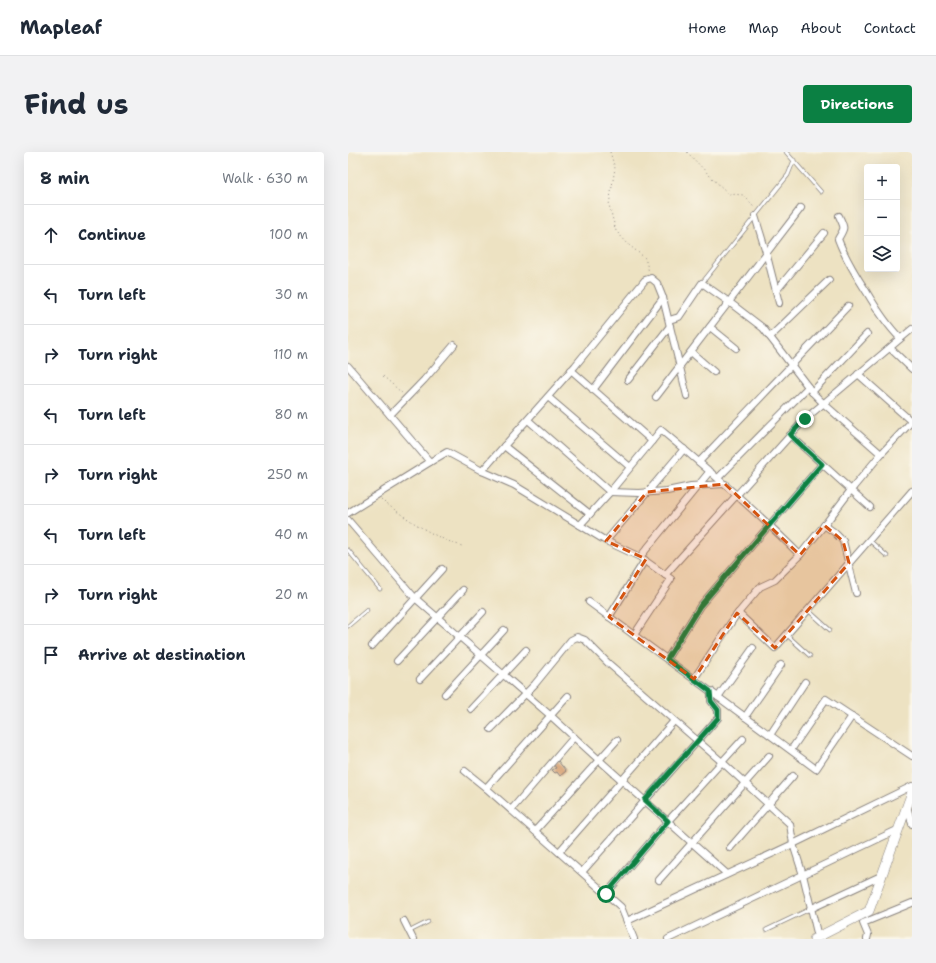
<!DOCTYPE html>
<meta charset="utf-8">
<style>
body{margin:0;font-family:"Shantell Sans",sans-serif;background:#f2f2f3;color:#1f2937}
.controls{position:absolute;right:12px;top:12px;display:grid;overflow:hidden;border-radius:4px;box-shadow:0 4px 16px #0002}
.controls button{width:36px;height:36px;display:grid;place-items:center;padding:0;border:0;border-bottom:1px solid #e0e1e3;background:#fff;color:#1f2937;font:20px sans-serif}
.stop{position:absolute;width:12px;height:12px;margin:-9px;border:3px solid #0b8043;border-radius:50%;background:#fff}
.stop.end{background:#0b8043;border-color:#fff;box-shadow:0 1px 4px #0008}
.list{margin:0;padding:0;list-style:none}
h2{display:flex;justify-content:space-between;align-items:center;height:52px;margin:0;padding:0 16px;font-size:17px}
h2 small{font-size:13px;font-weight:400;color:#747a83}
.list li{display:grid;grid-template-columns:26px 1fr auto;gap:12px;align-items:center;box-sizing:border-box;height:60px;padding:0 16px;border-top:1px solid #e0e1e3}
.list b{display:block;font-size:15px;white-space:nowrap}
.list em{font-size:13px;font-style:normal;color:#747a83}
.icon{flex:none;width:22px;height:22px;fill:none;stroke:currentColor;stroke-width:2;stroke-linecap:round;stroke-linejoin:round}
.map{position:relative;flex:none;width:564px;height:787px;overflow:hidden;border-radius:4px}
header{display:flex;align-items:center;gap:24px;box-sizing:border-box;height:56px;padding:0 20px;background:#fff;border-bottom:1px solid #e0e1e3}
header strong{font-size:19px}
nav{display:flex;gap:22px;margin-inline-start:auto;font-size:14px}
.intro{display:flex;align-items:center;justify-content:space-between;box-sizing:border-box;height:96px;padding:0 24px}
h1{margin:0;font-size:28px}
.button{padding:10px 18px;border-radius:4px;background:#0b8043;color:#fff;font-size:14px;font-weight:700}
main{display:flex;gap:24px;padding:0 24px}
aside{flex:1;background:#fff;border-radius:4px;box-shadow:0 4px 16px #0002}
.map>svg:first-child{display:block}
.building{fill:#d7a072}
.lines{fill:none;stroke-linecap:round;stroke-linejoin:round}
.lane-casing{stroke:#88827e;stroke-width:4.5}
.street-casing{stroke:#88827e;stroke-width:8}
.secondary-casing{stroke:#88827e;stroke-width:10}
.path{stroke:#88827e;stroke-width:1;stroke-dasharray:1 3;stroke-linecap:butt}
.lane{stroke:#fff;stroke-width:3}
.street{stroke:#fff;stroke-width:6}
.secondary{stroke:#fff;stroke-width:9}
.route{stroke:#0b8043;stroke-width:5}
.marked{fill:#d45411;fill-opacity:0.2;stroke:#d45411;stroke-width:3;stroke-dasharray:8 5;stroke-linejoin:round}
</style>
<header>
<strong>Mapleaf</strong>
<nav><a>Home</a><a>Map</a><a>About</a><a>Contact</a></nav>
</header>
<div class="intro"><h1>Find us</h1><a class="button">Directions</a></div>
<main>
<aside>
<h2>8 min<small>Walk · 630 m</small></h2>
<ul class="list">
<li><svg class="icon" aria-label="ahead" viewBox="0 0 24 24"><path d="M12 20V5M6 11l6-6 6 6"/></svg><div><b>Continue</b></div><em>100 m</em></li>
<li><svg class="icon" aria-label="left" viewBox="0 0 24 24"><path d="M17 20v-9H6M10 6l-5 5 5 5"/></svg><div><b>Turn left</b></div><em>30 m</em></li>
<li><svg class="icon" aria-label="right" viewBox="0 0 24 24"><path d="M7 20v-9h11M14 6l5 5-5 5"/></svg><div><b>Turn right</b></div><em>110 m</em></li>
<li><svg class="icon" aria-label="left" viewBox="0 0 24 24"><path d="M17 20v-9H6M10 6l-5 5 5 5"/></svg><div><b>Turn left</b></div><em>80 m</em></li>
<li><svg class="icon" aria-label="right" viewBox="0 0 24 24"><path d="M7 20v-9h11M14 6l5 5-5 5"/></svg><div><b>Turn right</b></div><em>250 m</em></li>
<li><svg class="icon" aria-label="left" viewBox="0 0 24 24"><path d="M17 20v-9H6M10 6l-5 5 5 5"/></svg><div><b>Turn left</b></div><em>40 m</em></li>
<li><svg class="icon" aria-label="right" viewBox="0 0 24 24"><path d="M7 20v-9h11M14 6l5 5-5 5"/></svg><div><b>Turn right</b></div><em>20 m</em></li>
<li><svg class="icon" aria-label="arrive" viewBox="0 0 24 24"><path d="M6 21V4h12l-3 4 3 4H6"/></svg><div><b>Arrive at destination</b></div></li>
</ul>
</aside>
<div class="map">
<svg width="564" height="787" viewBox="0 0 564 787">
<rect width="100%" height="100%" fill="#fbf7ec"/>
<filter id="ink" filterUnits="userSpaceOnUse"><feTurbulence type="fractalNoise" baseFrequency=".025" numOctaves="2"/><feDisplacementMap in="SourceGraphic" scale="8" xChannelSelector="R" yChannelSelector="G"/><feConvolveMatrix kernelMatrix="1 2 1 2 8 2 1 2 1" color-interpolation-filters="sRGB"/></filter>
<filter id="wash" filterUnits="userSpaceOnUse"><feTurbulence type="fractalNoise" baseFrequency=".012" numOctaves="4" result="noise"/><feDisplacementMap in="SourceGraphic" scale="16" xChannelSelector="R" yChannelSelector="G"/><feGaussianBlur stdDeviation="0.9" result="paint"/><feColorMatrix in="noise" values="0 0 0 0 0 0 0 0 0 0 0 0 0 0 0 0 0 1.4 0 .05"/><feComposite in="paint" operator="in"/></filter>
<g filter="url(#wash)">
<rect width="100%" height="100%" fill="#ede2c2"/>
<g id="blocks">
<path class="building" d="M210,609L218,619L212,624L209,620L207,621L204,618L208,616L206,613Z"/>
</g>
</g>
<g filter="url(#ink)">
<use href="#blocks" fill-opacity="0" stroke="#88827e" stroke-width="1"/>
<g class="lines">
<g class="lane-casing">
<g id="lane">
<path d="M438,0L473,40"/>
<path d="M354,131L440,23L446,8"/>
<path d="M521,388L539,404"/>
<path d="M0,398L32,437"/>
<path d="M460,458L482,478"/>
<path d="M0,474L19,458"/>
<path d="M439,483L462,504"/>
<path d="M418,778L462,757"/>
<path d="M62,779L80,770"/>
</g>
</g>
<g class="street-casing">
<g id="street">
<path d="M407,64L418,100L431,151"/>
<path d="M491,64C497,77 497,75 490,87C497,106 507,122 518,139C528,156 538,172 552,186"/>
<path d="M428,139L476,81"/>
<path d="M321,168L331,165L354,131L381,150L415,176L464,240L475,251L533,302"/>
<path d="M362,175L388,196"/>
<path d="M422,185L481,128"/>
<path d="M542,196L564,217"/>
<path d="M343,200L366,220"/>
<path d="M0,214L82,310"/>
<path d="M223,218L304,289"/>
<path d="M510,222L564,270"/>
<path d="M280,228L322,174"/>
<path d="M245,238L315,146"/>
<path d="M464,240L519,182"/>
<path d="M200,245L282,315"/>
<path d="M308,245L453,56"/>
<path d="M42,263L76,228L106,193"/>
<path d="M180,268L262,340L291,341L319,339L343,334L377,332"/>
<path d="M442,283L522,355"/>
<path d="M156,294L242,362"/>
<path d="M351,310L500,154"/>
<path d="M134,319L227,214L297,128L303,126L309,131L315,146L339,244"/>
<path d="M370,326L460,235"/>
<path d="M0,361L82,310L99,300L134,319L166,333L258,389L292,405L323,427L286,483"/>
<path d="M0,368L67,446L203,564L250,607L379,722"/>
<path d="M232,373L262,340L313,278C361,318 408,359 452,403"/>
<path d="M476,373L486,380L495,389L508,441"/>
<path d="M258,389L336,297"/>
<path d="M292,405L362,319"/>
<path d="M317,423L457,267L564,177"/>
<path d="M241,450L468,617L504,564"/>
<path d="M390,461L427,496L564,339"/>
<path d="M261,465L297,408"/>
<path d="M24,494L94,417"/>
<path d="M319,507L352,454L474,312"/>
<path d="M49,509L115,438"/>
<path d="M72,527L135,460"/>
<path d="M346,527L386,466L412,435L427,428L452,403L478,371L503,338L533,302L564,269"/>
<path d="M97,542L156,478"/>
<path d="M370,545L405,496"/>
<path d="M123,557L178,498"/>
<path d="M397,565L433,513"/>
<path d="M143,577L187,532L223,488L229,485L237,488L260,511L374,610L442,672L445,692L455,723L470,785"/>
<path d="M422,583L457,530"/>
<path d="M443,598L478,547L564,604"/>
<path d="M117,619L138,636L273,755L286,787"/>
<path d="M138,636L220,544"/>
<path d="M559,654L564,672"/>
<path d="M163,658L226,585"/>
<path d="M187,679L269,588"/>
<path d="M382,696L445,624"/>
<path d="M211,700L326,569"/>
<path d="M234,720L370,566V558L363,549V539"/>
<path d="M311,728L421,604"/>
<path d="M258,742L320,669L395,587"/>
<path d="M462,757L535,723"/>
<path d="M56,769L65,787"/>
<path d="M279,769L445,692L564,634"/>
<path d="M320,787L551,677"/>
<path d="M519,787L520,783L515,771L564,751"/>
</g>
</g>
<g class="secondary-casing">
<path id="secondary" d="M466,787L521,759L564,640"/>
</g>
<g class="path">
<path d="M262,0L267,16L261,53L268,79L281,93L297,106L301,120"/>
<path d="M339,0L365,27L381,42L396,43L405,54L406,57"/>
<path d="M35,224L54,241"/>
<path d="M33,348C58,366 84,385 114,394"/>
</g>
<use href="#lane" class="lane"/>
<use href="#street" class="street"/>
<use href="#secondary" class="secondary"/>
</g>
</g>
<g class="lines" filter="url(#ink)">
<path class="route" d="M258,742L320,669L297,648L370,566V558L363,549L362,539L319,507L352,454L474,312L442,283L457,267"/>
</g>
<path class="marked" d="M377,332L452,403L476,373L495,389L501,411L427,496L389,461L346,527L261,465L298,407L258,389L299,340Z"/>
</svg>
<div class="controls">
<button>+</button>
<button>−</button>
<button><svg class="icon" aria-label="layers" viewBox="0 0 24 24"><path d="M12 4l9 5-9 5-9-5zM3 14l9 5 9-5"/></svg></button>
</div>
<div class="stop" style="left:258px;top:742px"></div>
<div class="stop end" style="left:457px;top:267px"></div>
</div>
</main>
